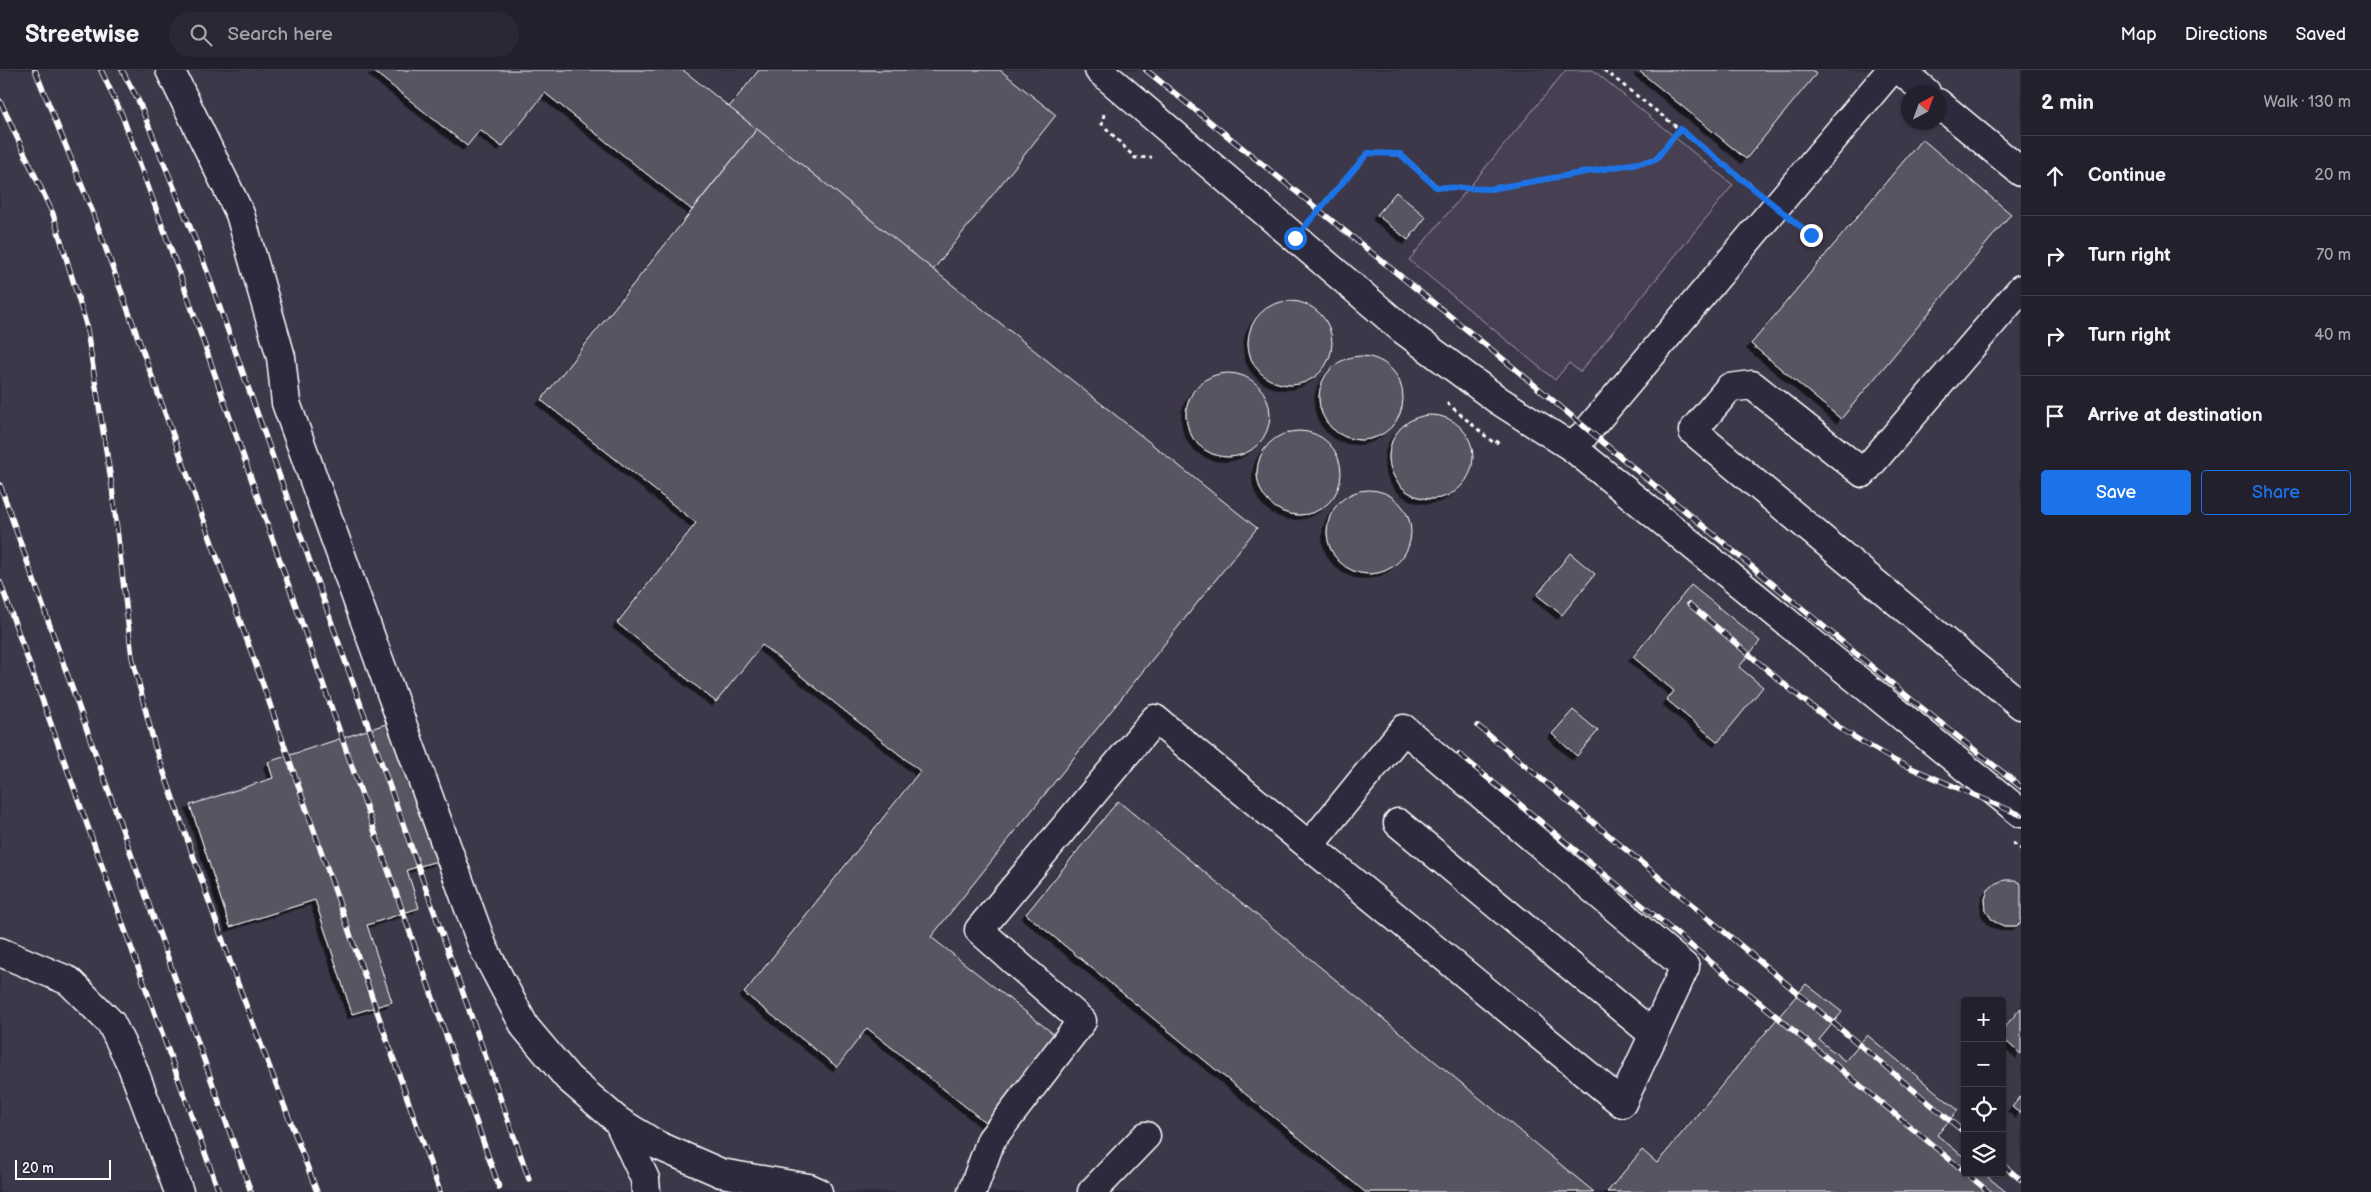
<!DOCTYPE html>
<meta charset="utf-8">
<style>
body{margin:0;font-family:"Balsamiq Sans",sans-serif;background:#2b2836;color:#f1f3f6}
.controls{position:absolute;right:15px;bottom:15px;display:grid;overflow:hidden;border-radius:5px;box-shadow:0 1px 4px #0004}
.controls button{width:45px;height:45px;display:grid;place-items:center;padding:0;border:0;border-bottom:1px solid #403e4a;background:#23202e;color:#f1f3f6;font:25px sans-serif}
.compass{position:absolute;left:1901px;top:15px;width:45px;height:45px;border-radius:50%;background:#23202e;box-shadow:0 1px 4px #0004;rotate:41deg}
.scale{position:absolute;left:15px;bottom:12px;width:96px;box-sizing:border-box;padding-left:5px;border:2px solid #fff;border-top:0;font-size:14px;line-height:18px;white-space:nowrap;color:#fff;-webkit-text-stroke:4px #2f2a3d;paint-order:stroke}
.stop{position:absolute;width:15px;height:15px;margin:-11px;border:4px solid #1a73e8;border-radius:50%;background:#fff}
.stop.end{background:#1a73e8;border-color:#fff;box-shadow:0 1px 5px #0008}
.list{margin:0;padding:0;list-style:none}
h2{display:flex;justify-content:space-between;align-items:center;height:65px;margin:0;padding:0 20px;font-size:21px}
h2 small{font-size:16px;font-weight:400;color:#a3a3aa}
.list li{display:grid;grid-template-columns:32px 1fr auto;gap:15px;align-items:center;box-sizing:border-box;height:80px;padding:0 20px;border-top:1px solid #403e4a}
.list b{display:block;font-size:19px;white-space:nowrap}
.list em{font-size:16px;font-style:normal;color:#a3a3aa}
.actions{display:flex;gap:10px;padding:15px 20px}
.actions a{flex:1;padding:11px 0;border:1px solid #1a73e8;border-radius:5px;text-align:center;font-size:18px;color:#1a73e8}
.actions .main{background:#1a73e8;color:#fff}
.icon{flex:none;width:28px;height:28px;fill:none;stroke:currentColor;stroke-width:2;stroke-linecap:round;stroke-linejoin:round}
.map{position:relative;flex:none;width:2021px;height:1122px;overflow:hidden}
header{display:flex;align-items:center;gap:30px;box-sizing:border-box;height:70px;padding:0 25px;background:#23202e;border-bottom:1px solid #403e4a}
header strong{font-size:24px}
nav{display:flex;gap:28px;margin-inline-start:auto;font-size:18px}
.search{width:350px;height:45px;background:#2b2836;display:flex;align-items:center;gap:12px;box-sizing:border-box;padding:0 18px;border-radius:28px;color:#a3a3aa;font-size:19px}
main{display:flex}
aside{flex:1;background:#23202e}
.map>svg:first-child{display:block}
.built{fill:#3c3749;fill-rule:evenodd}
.green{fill:#464152;stroke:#a2a0a8}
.building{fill:#595564;stroke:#fff;filter:url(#shadow)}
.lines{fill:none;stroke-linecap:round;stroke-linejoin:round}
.minor-casing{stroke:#fff;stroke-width:31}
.path{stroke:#fff;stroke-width:3;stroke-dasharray:4 4;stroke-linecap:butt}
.minor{stroke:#2f2a3d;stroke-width:28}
.rail-casing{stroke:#fff;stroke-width:5.5}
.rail{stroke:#2f2a3d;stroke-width:4;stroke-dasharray:11;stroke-linecap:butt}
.route{stroke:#1a73e8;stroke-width:6}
</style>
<header>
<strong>Streetwise</strong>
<div class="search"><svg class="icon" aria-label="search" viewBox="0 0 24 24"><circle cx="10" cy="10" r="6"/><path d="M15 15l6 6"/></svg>Search here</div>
<nav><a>Map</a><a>Directions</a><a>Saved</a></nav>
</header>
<main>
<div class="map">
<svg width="2021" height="1122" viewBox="0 0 2021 1122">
<defs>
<filter id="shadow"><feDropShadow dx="-4.5" dy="4.5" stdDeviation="0" flood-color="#0009"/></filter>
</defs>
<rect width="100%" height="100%" fill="#2f2a3d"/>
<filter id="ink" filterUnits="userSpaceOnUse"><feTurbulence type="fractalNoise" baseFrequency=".02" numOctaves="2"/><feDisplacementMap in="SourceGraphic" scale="10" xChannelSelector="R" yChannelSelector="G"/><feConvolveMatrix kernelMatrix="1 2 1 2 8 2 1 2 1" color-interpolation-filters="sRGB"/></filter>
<g filter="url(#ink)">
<path class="built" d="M0,0H2021V1122H0ZM1908,22H1938V52H1908ZM1965,931H2002V1103H1965Z"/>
<path class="green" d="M1566,0H1593L1733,115L1580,302L1569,293L1555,310L1409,190Z"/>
<g class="building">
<path d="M372,0H683L757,59L692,140L545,23L502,77L480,60L467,76Z"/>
<path d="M759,0H1000L1056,45L933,200L729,37Z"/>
<path d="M1638,0H1812L1816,4L1746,89Z"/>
<path d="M757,59L1257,458L931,867L1055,965L986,1053L867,958L837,997L744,923L920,701L762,575L716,632L617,553L696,453L541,330Z"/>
<path d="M1922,69L2011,144L1841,349L1751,274Z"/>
<path d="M1396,122L1426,147L1408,170L1377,145Z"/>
<circle cx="1290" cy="273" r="42"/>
<circle cx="1361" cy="328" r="42"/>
<circle cx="1228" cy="345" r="42"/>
<circle cx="1431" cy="387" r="42"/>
<circle cx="1299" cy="403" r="42"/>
<circle cx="1369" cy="462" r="42"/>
<path d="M1570,483L1595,504L1562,545L1537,525Z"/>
<path d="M1691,515L1760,571L1739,597L1763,617L1718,672L1667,630L1674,621L1633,587Z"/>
<path d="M1573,640L1598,661L1577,686L1552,664Z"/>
<path d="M392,652L437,791L407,800L419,838L367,855L392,932L352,944L315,830L230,857L190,735L273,708L268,692Z"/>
<path d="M1118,731L1594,1122H1365L1026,844Z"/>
<path d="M2005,810H2015L2021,814V853L2016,856H2004L1993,851L1986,841L1985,829L1988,820L1996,813Z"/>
<path d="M1806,914L1842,942L1819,970L1845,991L1867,965L1958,1040L1937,1065L1965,1088V1103H1983L2006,1122H1607L1642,1080L1657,1093Z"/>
<path d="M2021,938V984L2002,968V960Z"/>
<path d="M2021,1026V1044L2012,1037Z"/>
</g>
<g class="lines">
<g class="minor-casing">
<g id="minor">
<path d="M170,0L240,144L281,287L286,333L483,877L525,957L568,1008L618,1051L657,1075L721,1103L809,1118L818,1122"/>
<path d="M1099,0L1402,259L1498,330L1573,378"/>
<path d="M1891,0L1573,378L2021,743"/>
<path d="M1900,0L1926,22"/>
<path d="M1938,33L2021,102"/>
<path d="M2021,219L1863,403L1752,315L1729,318L1693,361L2021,635"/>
<path d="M1398,753L1654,965"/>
<path d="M0,882L69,911L111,953L132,996L179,1122"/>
<path d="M618,1051L645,1109L646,1122"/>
<path d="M972,1122L991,1070L1082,951L979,860L1155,649L1622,1033L1685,897L1404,659L1309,776"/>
<path d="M1092,1122L1146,1066"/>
</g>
</g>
<g class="path">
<path d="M1604,0L1753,117"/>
<path d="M1104,44L1102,54L1135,88L1152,87"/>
<path d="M1315,144L1368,83L1400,84L1437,117L1490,119L1655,90L1680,59"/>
<path d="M1800,156L1811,165"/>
<path d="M1447,333L1495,374L1501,368"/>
<path d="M2013,773L2021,779"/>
</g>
<use href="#minor" class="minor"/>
<g class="rail-casing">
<g id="rail">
<path d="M35,0L93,143L266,623L440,1122"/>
<path d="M101,0L122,45L179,202L499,1117"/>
<path d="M122,0L139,32L199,179L529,1109"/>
<path d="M1146,0L1514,298L1907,626L2021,717"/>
<path d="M0,31L53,144L86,254L112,417L132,587L155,677L238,914L317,1122"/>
<path d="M0,415L251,1122"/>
<path d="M0,512L219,1122"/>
<path d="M1689,534L1802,629L1844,661L1897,692L2021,745"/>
<path d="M1478,656L1965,1063"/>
<path d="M1459,684L1965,1102"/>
<path d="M2002,1094L2021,1110"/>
<path d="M1966,1103L1989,1122"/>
</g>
</g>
<use href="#rail" class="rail"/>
</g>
</g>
<g class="lines" filter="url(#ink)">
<path class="route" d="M1295,168L1368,83L1400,84L1436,117L1490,119L1655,90L1680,59L1811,165"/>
</g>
</svg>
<div class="controls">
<button>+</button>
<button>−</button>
<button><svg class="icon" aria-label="locate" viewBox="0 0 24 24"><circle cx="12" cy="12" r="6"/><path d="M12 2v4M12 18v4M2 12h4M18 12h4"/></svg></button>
<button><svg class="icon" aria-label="layers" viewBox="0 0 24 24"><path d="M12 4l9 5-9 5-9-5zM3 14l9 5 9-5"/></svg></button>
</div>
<svg class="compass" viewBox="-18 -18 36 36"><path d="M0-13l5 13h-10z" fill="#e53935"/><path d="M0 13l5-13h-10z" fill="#a3a3aa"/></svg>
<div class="scale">20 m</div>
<div class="stop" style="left:1295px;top:168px"></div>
<div class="stop end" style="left:1811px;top:165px"></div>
</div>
<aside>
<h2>2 min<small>Walk · 130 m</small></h2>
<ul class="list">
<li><svg class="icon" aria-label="ahead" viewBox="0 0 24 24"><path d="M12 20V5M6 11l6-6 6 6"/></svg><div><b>Continue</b></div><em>20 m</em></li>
<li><svg class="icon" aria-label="right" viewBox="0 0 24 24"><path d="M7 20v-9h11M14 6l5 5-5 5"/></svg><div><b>Turn right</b></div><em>70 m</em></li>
<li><svg class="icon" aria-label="right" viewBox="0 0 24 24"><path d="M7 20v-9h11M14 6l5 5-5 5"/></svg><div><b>Turn right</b></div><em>40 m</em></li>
<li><svg class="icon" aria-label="arrive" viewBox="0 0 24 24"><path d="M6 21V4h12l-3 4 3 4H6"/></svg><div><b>Arrive at destination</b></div></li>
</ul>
<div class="actions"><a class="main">Save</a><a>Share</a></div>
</aside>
</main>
